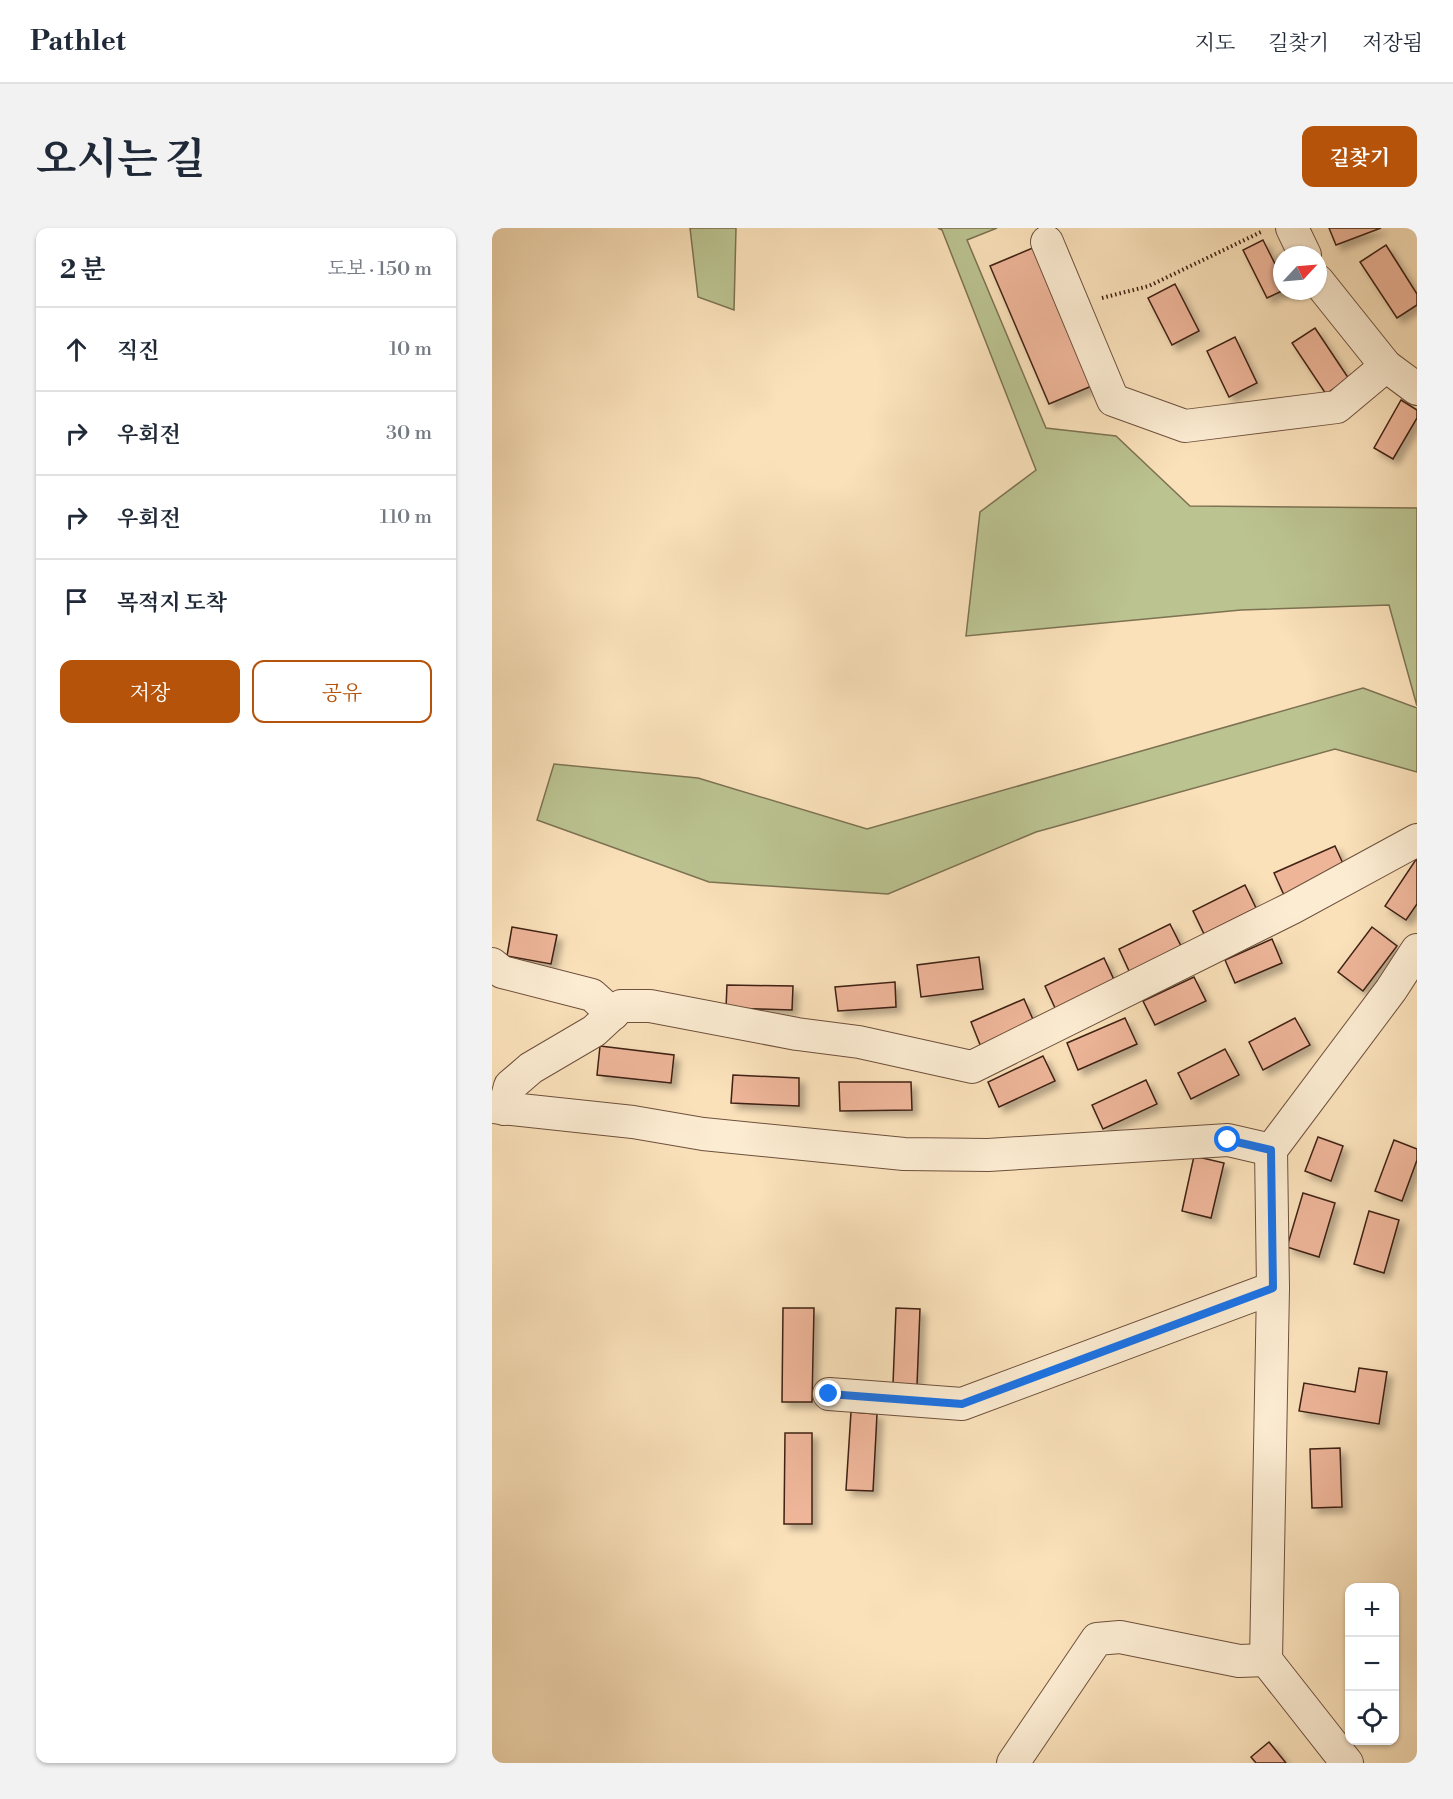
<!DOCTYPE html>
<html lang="ko">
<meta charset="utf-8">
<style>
body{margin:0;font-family:"Libre Bodoni","Noto Serif KR",serif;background:#f2f2f3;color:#1f2937}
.controls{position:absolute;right:18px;bottom:18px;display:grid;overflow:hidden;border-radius:12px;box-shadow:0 2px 4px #0004}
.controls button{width:54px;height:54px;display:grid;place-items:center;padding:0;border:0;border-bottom:2px solid #e0e1e3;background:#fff;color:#1f2937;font:30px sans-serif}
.compass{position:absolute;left:781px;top:18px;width:54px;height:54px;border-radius:50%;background:#fff;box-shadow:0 2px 4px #0004;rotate:64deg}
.stop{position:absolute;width:18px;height:18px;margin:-14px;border:4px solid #1a73e8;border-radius:50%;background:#fff}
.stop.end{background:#1a73e8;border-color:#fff;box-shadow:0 2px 6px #0008}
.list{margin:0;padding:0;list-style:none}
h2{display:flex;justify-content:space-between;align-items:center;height:78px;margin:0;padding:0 24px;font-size:26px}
h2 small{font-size:20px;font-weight:400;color:#747a83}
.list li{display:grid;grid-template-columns:39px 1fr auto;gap:18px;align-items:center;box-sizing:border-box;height:84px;padding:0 24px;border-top:2px solid #e0e1e3}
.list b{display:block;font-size:22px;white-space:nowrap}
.list em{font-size:20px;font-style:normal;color:#747a83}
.actions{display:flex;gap:12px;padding:18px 24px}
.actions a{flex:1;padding:14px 0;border:2px solid #b45309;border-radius:12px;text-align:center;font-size:21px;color:#b45309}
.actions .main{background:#b45309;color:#fff}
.icon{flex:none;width:33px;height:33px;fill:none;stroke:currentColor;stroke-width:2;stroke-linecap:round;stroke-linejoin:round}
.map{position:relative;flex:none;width:925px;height:1535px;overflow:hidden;border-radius:12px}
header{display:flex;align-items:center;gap:36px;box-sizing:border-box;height:84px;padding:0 30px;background:#fff;border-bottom:2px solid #e0e1e3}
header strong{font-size:28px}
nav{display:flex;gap:33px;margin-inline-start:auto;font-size:21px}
.intro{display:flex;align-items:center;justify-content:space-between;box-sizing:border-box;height:144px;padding:0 36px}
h1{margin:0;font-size:42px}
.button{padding:15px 27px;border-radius:12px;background:#b45309;color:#fff;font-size:21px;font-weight:700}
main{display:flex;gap:36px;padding:0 36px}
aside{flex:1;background:#fff;border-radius:12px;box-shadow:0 2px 4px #0004}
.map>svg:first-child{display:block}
.green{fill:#bbc391;stroke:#7d7252;stroke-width:1.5}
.building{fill:#eeb599;stroke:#3f2012;stroke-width:1.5;filter:url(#shadow)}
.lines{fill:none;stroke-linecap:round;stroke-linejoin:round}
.minor-casing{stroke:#6e503c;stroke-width:34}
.path{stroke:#3f2012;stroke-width:4;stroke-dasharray:1.5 3;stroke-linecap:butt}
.minor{stroke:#fcecd2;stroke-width:32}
.route{stroke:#1a73e8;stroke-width:8}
</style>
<header>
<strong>Pathlet</strong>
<nav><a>지도</a><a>길찾기</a><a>저장됨</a></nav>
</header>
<div class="intro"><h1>오시는 길</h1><a class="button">길찾기</a></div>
<main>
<aside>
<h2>2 분<small>도보 · 150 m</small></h2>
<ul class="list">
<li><svg class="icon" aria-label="ahead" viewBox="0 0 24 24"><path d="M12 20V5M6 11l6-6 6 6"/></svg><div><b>직진</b></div><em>10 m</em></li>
<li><svg class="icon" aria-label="right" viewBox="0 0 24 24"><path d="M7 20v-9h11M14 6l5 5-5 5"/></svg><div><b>우회전</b></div><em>30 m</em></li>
<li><svg class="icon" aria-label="right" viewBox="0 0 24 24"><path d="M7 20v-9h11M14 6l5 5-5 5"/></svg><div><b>우회전</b></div><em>110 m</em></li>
<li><svg class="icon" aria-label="arrive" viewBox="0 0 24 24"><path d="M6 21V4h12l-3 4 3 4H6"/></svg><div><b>목적지 도착</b></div></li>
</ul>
<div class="actions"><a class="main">저장</a><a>공유</a></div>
</aside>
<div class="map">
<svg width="925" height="1535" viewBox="0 0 925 1535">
<defs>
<filter id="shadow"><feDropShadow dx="5.5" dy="5.5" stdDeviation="3" flood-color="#0004"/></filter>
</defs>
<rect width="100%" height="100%" fill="#fae1ba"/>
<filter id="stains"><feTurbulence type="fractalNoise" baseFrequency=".00333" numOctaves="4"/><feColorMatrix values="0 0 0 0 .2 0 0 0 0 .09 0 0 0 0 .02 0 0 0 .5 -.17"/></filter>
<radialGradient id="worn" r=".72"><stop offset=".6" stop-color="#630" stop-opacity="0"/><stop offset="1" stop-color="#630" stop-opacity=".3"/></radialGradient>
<g class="green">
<path d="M198,0H244L242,82L206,69Z"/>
<path d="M446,0H505L475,12L554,200L624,208L698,278L925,280V478L897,377L749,382L474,408L488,284L544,242L450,2Z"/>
<path d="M871,460L925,480V544L843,521L544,604L396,666L217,654L45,592L62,536L206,550L375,601Z"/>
</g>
<g class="building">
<path d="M837,0H889L844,17Z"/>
<path d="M771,12L790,50V63L775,70L751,22Z"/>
<path d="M894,17L925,66V77L905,90L868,34Z"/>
<path d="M543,19L602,157L557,176L498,38Z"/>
<path d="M683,56L707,103L680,117L656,70Z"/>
<path d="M823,100L857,151L834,166L800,115Z"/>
<path d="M743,109L765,155L737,169L715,123Z"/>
<path d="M909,172L925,182V190L901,231L882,220Z"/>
<path d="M843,618L853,640L792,667L782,645Z"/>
<path d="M925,630V676L914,692L893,678Z"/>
<path d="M753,657L764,680L712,706L701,683Z"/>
<path d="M678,696L690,720L638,745L627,721Z"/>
<path d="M20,699L65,707L59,736L15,728Z"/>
<path d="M880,699L905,718L871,763L846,744Z"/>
<path d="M780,711L790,735L743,755L733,732Z"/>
<path d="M487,729L491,761L429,769L425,737Z"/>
<path d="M612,730L623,754L564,782L553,758Z"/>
<path d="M702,749L714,773L663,797L651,773Z"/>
<path d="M403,754L404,779L346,783L343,759Z"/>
<path d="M235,757L301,758L300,782L234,780Z"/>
<path d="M532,771L543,796L489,819L479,794Z"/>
<path d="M633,790L645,816L586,842L575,815Z"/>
<path d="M803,790L818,817L771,842L757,814Z"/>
<path d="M108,818L182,827L179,855L105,847Z"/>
<path d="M733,821L747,847L699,871L686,845Z"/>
<path d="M551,828L563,853L507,879L496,854Z"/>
<path d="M241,847L307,850V878L239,875Z"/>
<path d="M654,852L665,876L611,901L600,877Z"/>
<path d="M347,854H419L420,882L348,883Z"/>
<path d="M826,909L851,918L839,953L813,943Z"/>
<path d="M902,912L925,921V932L910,973L883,963Z"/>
<path d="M702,928L732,935L719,990L690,983Z"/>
<path d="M811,965L843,975L827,1029L795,1019Z"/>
<path d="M877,983L907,992L892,1045L862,1036Z"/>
<path d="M291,1080H322L320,1174H290Z"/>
<path d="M404,1080L428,1081L425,1157L401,1156Z"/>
<path d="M867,1140L895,1144L887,1196L807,1183L812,1155L863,1164Z"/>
<path d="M359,1184L385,1186L381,1263L354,1262Z"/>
<path d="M293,1205H320V1296H292Z"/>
<path d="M848,1220L850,1279L820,1280L818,1221Z"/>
<path d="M777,1514L794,1535H764L759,1529Z"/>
</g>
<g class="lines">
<g class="minor-casing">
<g id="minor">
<path d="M800,0L813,27"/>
<path d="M555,14L621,172L693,198L845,179L894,138"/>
<path d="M826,53L894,138L925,161"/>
<path d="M0,736L10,744L100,767L121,786"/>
<path d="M0,879L141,894L211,906L412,926L496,927L736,912L779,922"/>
<path d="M12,881L18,858L39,840L102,803L129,778H158L305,806L367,814L480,839L800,680L925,612"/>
<path d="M337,1166L470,1176L781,1060"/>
<path d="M521,1535L605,1411L628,1409L747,1433L774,1432"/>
<path d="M855,1535L774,1432L781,1060L779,922L899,762L925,722"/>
</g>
</g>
<path class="path" d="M610,70L657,58L771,3"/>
<use href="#minor" class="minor"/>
</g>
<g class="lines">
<path class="route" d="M337,1166L470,1176L781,1060L779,922L736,912"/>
</g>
<rect width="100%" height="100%" filter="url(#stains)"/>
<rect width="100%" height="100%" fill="url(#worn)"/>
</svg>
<div class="controls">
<button>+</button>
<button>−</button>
<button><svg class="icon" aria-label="locate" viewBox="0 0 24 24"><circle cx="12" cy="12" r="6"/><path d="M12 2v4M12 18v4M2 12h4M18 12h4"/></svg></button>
</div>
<svg class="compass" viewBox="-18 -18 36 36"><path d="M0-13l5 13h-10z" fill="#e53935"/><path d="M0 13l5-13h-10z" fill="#747a83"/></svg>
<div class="stop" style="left:736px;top:912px"></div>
<div class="stop end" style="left:337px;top:1166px"></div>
</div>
</main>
